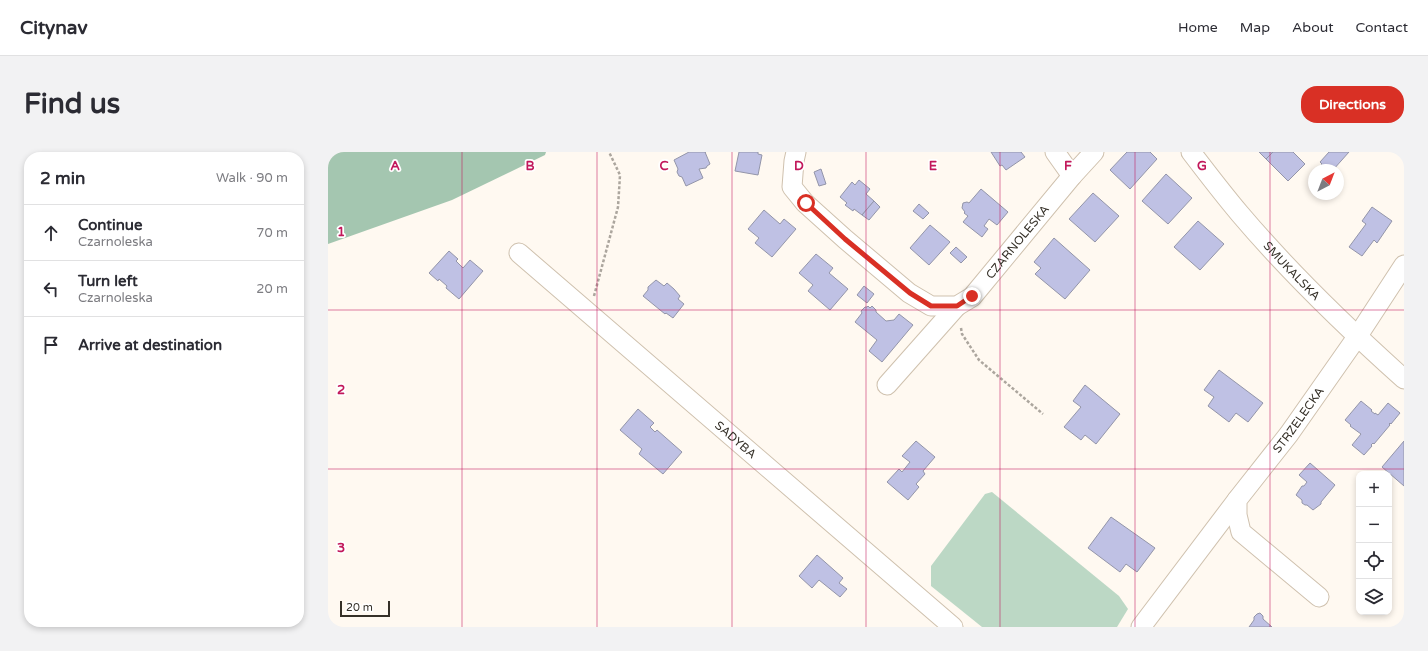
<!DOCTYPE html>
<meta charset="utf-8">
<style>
body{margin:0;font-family:"Varela Round",sans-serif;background:#f2f2f3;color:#2b2b33}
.controls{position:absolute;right:12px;bottom:12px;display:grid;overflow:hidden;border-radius:8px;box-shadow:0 2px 6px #0003}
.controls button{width:36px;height:36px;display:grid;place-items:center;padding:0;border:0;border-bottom:1px solid #e1e1e2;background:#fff;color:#2b2b33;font:20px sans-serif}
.compass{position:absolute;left:980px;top:12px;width:36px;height:36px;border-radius:50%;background:#fff;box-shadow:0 2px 6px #0003;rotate:42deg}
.scale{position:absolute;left:12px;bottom:10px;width:50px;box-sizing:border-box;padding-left:4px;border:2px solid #353028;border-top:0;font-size:11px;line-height:14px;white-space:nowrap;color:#353028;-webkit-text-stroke:3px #fff;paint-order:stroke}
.stop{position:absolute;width:12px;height:12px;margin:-9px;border:3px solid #d93025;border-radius:50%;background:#fff}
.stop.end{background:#d93025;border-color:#fff;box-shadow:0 1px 4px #0008}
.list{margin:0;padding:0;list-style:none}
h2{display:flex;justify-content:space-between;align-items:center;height:52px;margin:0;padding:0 16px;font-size:17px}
h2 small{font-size:13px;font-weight:400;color:#7c7c81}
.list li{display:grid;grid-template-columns:26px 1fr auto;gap:12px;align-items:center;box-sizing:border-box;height:56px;padding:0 16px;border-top:1px solid #e1e1e2}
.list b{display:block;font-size:15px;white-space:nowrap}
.list p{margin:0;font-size:13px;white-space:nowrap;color:#7c7c81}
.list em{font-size:13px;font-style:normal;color:#7c7c81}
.icon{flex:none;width:22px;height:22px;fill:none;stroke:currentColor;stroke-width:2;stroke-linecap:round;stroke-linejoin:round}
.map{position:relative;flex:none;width:1076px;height:475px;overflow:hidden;border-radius:16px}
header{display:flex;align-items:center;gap:24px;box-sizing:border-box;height:56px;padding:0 20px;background:#fff;border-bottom:1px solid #e1e1e2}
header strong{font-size:19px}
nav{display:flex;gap:22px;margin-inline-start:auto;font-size:14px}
.intro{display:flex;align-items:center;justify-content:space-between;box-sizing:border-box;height:96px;padding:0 24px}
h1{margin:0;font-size:28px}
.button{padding:10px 18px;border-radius:16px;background:#d93025;color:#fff;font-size:14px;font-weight:700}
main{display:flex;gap:24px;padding:0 24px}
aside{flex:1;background:#fff;border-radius:16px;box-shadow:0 2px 6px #0003}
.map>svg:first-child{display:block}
.green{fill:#bcd8c5}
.forest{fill:#a4c6b0}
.building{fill:#bfc1e4;stroke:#9395a9}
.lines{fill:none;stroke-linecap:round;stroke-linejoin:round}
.minor-casing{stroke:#cfc1ae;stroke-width:21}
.path{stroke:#aca69e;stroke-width:2.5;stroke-dasharray:3 2;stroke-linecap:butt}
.minor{stroke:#fff;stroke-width:19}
.route{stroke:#d93025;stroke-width:5}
.grid{fill:none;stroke:#c2185b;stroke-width:1;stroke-opacity:0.55}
.labels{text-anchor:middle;stroke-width:3.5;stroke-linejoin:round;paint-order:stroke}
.street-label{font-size:12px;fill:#353028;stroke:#fff}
.grid-label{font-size:13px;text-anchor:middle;font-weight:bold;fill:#c2185b;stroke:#fff;stroke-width:3.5;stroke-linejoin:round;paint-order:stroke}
</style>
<header>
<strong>Citynav</strong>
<nav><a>Home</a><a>Map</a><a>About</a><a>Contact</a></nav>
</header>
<div class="intro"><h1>Find us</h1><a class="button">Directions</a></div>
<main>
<aside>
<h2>2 min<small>Walk · 90 m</small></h2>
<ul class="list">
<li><svg class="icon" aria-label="ahead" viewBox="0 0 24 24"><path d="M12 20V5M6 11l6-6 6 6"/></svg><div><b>Continue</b><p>Czarnoleska</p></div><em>70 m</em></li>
<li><svg class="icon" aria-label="left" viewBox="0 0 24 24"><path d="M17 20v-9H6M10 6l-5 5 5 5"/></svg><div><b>Turn left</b><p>Czarnoleska</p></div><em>20 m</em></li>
<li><svg class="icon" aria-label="arrive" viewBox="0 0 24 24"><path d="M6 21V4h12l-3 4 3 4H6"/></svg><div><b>Arrive at destination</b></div></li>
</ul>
</aside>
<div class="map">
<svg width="1076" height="475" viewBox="0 0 1076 475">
<rect width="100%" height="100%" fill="#fff9f1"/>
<path class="green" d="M664,340L791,444L800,457L789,475H654L603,434V414L657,342Z"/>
<path class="forest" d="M0,0H218L217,3L124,48L0,92Z"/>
<g class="building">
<path d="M361,0H378H377L382,12L379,14L378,16L371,17L375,26L358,34L354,25L351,24L349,20L350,17L346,8Z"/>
<path d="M411,0H430V2L434,3L430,23L407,19Z"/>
<path d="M663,0H693L697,5L678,18L674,13L672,14Z"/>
<path d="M799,0H822L829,7L802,37L782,18Z"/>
<path d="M931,0H945L938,7Z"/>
<path d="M945,0H965L977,12L960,29L938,7Z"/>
<path d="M1001,0H1021L1005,18H988L994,12L992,10Z"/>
<path d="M493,17L498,32L491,34L486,20Z"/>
<path d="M838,22L864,46L840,72L814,49Z"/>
<path d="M531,28L542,37L538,42L546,49L534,63L526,57L525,59L517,53L519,51L512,45L524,30L527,33Z"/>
<path d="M653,37L680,60L669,73L661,67L656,74L660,77L654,85L635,70L640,64L636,61L637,60L634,56L635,51L639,50L641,51Z"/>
<path d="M765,41L791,64L767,90L741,67Z"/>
<path d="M546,49L552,55L541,68L534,63Z"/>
<path d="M591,52L601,61L595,67L585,59Z"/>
<path d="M1044,55L1064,69L1049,91L1046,88L1034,104L1021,95L1038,72L1034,69Z"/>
<path d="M436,58L452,72L456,67L468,77L444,105L427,91L431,86L420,77Z"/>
<path d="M870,69L896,92L872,118L846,95Z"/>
<path d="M602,73L622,90L601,113L582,96Z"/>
<path d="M726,86L762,118L737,147L707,122L713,116L706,110Z"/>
<path d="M628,95L639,105L633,111L622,101Z"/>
<path d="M121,99L130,107L128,109L135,116L142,108L155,119L131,147L118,136L119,134L111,127L110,129L101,121Z"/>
<path d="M488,102L505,116L501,121L520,137L502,158L480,139L485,133L471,121Z"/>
<path d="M328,128L336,134L339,131L346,137L352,144L350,147L356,152L345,166L338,161L337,162L315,144L320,138V135Z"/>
<path d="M536,134L546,142L539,151L529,143Z"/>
<path d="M540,154L542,156L544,154L548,158V160L558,169L566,168L571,162L585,173L554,210L541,199L549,188L527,170L534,161L533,159L537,155H539Z"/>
<path d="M891,218L935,251L920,270L908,261L901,270L880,254L886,245L876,238Z"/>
<path d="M757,233L792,262L768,292L757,283L753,288L736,275L753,255L745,249Z"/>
<path d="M1033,249L1044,258L1043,259L1047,262V261L1050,263L1060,251L1072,261L1063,272L1062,271L1061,272L1062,273L1046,292L1045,291L1043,293L1044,294L1036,303L1024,293L1033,282L1022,274L1023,273L1017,268Z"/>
<path d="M310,257L326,271L322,275L327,280L329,278L354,300L335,322L311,302L314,297L292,278Z"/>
<path d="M588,289L607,305L595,319L597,322L588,332L591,335L580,348L559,330L571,317L574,320L582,310L574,304Z"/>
<path d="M1076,289V334L1054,315Z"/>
<path d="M982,311L1007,333L993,350V352L985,358L979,353H977L974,351V348L968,343L974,334H976L979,330L971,323Z"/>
<path d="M783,365L827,396L809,420L798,412L792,420L760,396Z"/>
<path d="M489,403L515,426L511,431L519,437L512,445L491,428L484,436L471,424Z"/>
<path d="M932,461L935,464V467L944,475H921L926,468V465L929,462Z"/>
</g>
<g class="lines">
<g class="minor-casing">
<g id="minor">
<path id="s1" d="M468,0L466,9L464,35L477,51L517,87L581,141L603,154H629L644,145L744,24L766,0"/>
<path d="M727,0L744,24"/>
<path id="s2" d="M863,0C879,21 895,42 912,62C962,121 1018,175 1076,227"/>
<path id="s3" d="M191,101L625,475"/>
<path d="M559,233L629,154"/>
<path id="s4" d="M991,445L913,380L909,363V348L961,282L1029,185L1076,113"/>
<path d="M813,475L909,348"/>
</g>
</g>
<g class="path">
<path d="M266,144L290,55L292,23L281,0"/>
<path d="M633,176L634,182L651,208L715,262"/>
</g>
<use href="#minor" class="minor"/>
</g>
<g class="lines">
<path class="route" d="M478,51L517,87L582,141L603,154H629L644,144"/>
</g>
<path class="grid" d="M134,0V475M269,0V475M404,0V475M538,0V475M672,0V475M807,0V475M942,0V475M0,158H1076M0,317H1076"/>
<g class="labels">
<g class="street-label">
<text dy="4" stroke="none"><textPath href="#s1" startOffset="334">CZARNOLESKA</textPath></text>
<text dy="4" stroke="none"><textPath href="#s2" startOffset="156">SMUKALSKA</textPath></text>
<text dy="4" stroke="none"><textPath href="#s4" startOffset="235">STRZELECKA</textPath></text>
<text dy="4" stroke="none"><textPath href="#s3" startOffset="286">SADYBA</textPath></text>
</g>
</g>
<g class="grid-label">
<text x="67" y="18">A</text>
<text x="202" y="18">B</text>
<text x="336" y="18">C</text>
<text x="471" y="18">D</text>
<text x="605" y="18">E</text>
<text x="740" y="18">F</text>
<text x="874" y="18">G</text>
<text x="13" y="84">1</text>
<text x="13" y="242">2</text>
<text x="13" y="400">3</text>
</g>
</svg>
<div class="controls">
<button>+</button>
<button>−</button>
<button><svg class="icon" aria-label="locate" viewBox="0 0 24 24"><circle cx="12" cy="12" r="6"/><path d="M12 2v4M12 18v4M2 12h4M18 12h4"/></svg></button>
<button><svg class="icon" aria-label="layers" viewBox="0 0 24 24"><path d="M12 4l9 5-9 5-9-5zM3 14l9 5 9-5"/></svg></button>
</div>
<svg class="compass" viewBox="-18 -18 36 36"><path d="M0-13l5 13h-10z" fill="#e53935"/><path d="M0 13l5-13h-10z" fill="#7c7c81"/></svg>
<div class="scale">20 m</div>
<div class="stop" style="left:478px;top:51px"></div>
<div class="stop end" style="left:644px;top:144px"></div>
</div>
</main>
